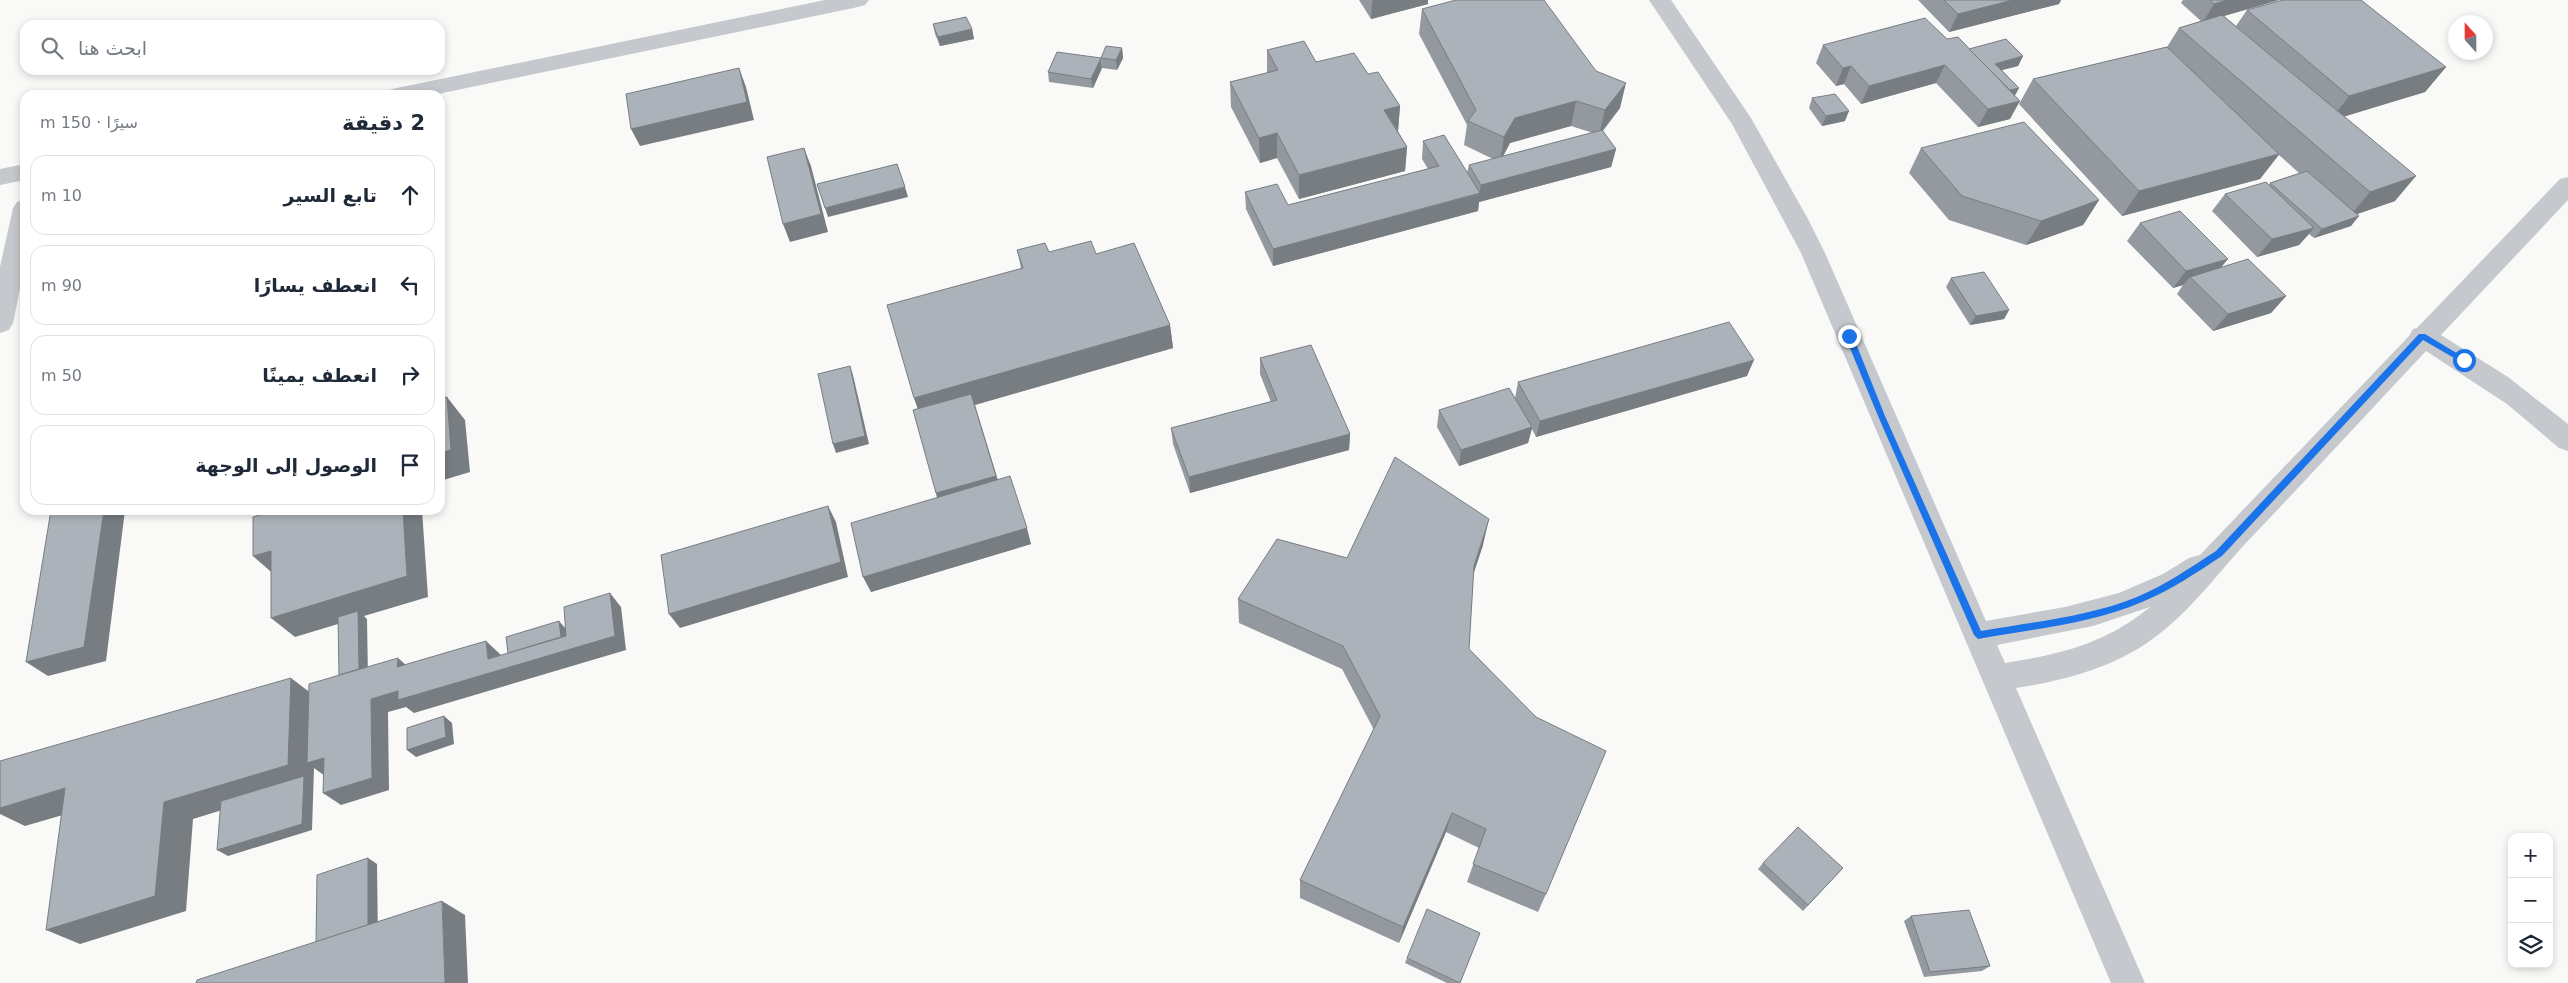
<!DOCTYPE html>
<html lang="ar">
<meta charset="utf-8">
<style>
body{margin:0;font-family:"DejaVu Sans",Vazirmatn,sans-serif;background:#f2f2f3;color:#1f2937;direction:rtl}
.controls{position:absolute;right:15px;bottom:15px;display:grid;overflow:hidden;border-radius:10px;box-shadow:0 2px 8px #0003}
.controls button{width:45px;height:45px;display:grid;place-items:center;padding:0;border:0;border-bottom:1px solid #e0e1e3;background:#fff;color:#1f2937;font:25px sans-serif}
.compass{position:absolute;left:2448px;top:15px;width:45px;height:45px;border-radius:50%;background:#fff;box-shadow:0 2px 8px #0003;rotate:339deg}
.stop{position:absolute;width:15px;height:15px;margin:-11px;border:4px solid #1a73e8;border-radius:50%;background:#fff}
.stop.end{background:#1a73e8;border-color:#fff;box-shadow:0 1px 5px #0008}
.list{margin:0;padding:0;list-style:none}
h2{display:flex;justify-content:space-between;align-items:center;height:65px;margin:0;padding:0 20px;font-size:21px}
h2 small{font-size:16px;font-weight:400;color:#747a83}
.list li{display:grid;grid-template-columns:32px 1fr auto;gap:15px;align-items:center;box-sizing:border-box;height:80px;margin:0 10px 10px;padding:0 10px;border:1px solid #e0e1e3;border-radius:15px}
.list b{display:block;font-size:19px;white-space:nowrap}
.list em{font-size:16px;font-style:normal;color:#747a83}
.icon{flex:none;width:28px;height:28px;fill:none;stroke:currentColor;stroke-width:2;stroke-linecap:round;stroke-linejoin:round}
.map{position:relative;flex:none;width:2568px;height:983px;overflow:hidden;direction:ltr}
.search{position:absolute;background:#fff;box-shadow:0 2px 8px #0003;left:20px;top:20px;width:425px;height:55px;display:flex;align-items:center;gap:12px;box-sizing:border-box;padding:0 18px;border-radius:15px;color:#747a83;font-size:19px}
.panel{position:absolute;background:#fff;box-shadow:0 2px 8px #0003;left:20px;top:90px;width:425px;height:425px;border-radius:15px;direction:rtl}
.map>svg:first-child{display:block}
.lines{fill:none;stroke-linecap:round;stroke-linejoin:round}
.street{fill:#c5c8cc;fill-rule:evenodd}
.wall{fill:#94999f;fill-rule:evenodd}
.shaded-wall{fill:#787d82}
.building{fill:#acb2b9;stroke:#787d82}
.route{fill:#1a73e8}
</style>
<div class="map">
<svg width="2568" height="983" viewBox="0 0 2568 983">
<rect width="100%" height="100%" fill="#f9f9f7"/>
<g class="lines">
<g class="street">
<path d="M825,0H869L865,5L858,7L433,95H386L389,90L397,88Z"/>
<path d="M1649,0H1671L1751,118L1808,219L1825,253L1986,621L2065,607L2119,593L2163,574L2189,558L2200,555L2409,336L2413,329L2417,328L2560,179L2568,177V200L2441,335L2508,377L2568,424V451L2559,448L2507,404L2426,351C2366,415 2306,480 2245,544C2213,579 2185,618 2144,645C2105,670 2061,681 2016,688L2145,983H2111L1801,253L1732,124ZM2150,607C2105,644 2061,654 2005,663L1997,645L2093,626Z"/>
<path d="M25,164V180L0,185V169Z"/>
<path d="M25,199V264L13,323L9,330L0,333V267L13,208L17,202Z"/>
</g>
</g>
<g class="wall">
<path d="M1359,0H1428V4L1371,19Z"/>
<path d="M1918,0H2061L2059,4L1949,32Z"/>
<path d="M2183,0H2279L2224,16L2236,26L2247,10L2446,67L2425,92L2344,116L2395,201L2356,214L2351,226L2314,238L2309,234L2299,245L2257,257L2212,211L2225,194L2269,185L2270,183L2299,173L2279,155L2260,179L2122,216L2019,104L2033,79L2167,47L2179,28L2201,21L2181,3Z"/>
<path d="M1422,9L1620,108L1603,131L1616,149L1611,167L1479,202L1478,211L1273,266L1246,209L1245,192L1288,205L1428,169L1422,159L1423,141L1467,173L1469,165L1493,159L1464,145L1467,125L1419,34ZM1571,126L1593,133L1503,156L1510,143Z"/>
<path d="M933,24L972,29L974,39L940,46L935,34Z"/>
<path d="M1947,39L1969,49L2023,56L2018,66L2002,70L2019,88L2015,95L2010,119L1978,127L1936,83L1861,104L1844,84L1836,86L1816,63L1823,45Z"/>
<path d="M1122,48L1123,58L1117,70L1102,68L1101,58Z"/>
<path d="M1267,50L1368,74L1400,106L1398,131L1407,147L1405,171L1299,199L1277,158L1260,163L1231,107L1230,82L1267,73Z"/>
<path d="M1102,68L1093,88L1049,82L1048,72Z"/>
<path d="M1812,98L1845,121L1822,126L1809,108Z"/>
<path d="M1921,148L2099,200L2083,225L2026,245L1949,220L1909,173Z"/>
<path d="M2140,223L2221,267L2286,296L2271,313L2213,331L2177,294L2183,285L2173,288L2127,241Z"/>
<path d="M1017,250L1049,252L1170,325L1173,348L975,405L998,480L1031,544L871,592L937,498L936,493L918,409L914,398L1021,268Z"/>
<path d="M1951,278L2009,310L2004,319L1970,325L1946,287Z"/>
<path d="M1260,358L1350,434L1349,450L1190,493L1173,444L1171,428L1271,402L1260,374Z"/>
<path d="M1747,376L1536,437L1532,429L1528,443L1459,466L1437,427L1439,410L1515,398L1518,382Z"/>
<path d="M1483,545L1473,575L1469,649L1546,894L1538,912L1467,882L1479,848L1446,832L1399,943L1300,898V880L1374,730L1342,669L1239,623L1238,599L1347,558Z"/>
<path d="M1763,863L1843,868L1803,911L1758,869Z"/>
<path d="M1911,916L1990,966L1982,971L1924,977L1904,921Z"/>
<path d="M1407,958L1460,983H1447L1405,963Z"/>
</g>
<g class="shaded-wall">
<path d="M1374,0H1428V4L1371,19L1372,1Z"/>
<path d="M2013,0H2061L2059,4L1949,32L1958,14Z"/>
<path d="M2228,0H2279L2203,22L2214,4Z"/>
<path d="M972,29L974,39L940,46L938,37Z"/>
<path d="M1122,48L1123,58L1117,70L1116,60Z"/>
<path d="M2023,56L2018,66L1990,73L1995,64Z"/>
<path d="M1101,58L1102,68L1093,88L1091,79Z"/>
<path d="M1945,65L1936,83L1861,104L1869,86Z"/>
<path d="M1851,66L1844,84L1836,86L1843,68Z"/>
<path d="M2446,67L2425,92L2330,121L2349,96Z"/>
<path d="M739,68L746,87L754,120L640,146L631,129Z"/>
<path d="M1626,83L1620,108L1599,135L1605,110Z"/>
<path d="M2019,88L2014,97L2000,93Z"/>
<path d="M1576,101L1571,126L1510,143L1500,162L1504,137L1515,118Z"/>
<path d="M2020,101L2010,119L1978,127L1988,109Z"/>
<path d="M1400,106L1398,131L1384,110Z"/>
<path d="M1849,111L1845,121L1822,126L1826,116Z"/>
<path d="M1277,133V158L1260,163L1259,138Z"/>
<path d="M1407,147L1405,171L1299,199V175Z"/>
<path d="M804,148L811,166L828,232L790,242L783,224Z"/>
<path d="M1616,149L1611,167L1479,202L1478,211L1273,266V249L1479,194L1481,185Z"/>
<path d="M2279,154L2260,179L2122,216L2139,191Z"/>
<path d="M2416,176L2395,201L2349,217L2370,192Z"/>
<path d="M905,187L908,197L828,217L825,208Z"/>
<path d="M2099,200L2083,225L2026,245L2041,221Z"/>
<path d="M2359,216L2351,226L2314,238L2322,229Z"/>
<path d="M2314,228L2299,245L2257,257L2272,239Z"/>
<path d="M2228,259L2214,276L2190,277L2183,285L2173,288L2186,271Z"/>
<path d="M2286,296L2271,313L2213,331L2228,314Z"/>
<path d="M2009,310L2004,319L1970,325L1976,316Z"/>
<path d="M1170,325L1173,348L922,420L914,398Z"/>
<path d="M1754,360L1747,376L1536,437L1540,421Z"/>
<path d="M850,366L853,375L869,444L836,453L833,444Z"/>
<path d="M447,397L465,420L470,472L440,481V453Z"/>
<path d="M1532,427L1528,443L1459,466L1461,450Z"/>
<path d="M1350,434L1349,450L1190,493L1189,477Z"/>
<path d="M996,476L1001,491L941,509L936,493Z"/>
<path d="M828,506L836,522L848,577L680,628L669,614Z"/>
<path d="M104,510H125L106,661L48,676L26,662Z"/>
<path d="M403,510H422L428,597L364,616L367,619L368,679L348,685L358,618L295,637L271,618Z"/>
<path d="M1489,519L1483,545L1468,590L1474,566Z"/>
<path d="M1027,528L1031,544L871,592L863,577Z"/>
<path d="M271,551L277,577L253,556Z"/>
<path d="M610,593L621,607L626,650L414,713L406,707L388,712L389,790L341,805L323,793L371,699L488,659L486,641L501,655L502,669L559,621L566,629Z"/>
<path d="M398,658L414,672L397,667Z"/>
<path d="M291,678L316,697L324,758L325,776L314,768L312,830L228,856L217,850L303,785L193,819L186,911L80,944L46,930L164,802Z"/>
<path d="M444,716L452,723L454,744L416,757L407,750Z"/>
<path d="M65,788L97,805L25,826L0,814V808Z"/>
<path d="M1452,813L1446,832L1399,943L1403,927Z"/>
<path d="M368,858L377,864L378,944L326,960Z"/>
<path d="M442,901L465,915L468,983H445Z"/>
</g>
<g class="building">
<path d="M1456,0H1544L1596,71L1626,83L1605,110L1576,101L1515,118L1504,137L1468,121L1476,110L1422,9Z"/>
<path d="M1944,0H2013L1958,14Z"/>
<path d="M2210,0H2228L2214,4Z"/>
<path d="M2283,0H2361L2446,67L2349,96L2247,10Z"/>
<path d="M2222,15L2416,176L2370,192L2179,28Z"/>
<path d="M966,17L972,29L938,37L933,24Z"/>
<path d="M1925,18L1947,39L1958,37L2020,101L1988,109L1945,65L1869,86L1851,66L1843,68L1823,45Z"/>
<path d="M2006,39L2023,56L1995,64L2019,88L2010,90L1969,49Z"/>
<path d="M1304,41L1316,62L1354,53L1368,74L1378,72L1400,106L1384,110L1407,147L1299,175L1277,133L1259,138L1230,82L1278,70L1267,50Z"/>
<path d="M1106,46L1122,48L1116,60L1101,58Z"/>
<path d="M2167,47L2279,154L2139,191L2033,79Z"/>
<path d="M1057,52L1101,58L1091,79L1048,72Z"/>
<path d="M739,68L747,102L631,129L626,94Z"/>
<path d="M1835,94L1849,111L1826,116L1812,98Z"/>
<path d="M2024,122L2099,200L2041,221L1962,196L1921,148Z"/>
<path d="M1602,130L1616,149L1481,185L1469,165Z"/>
<path d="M1444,135L1480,193L1273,249L1245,192L1277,184L1288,205L1439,166L1423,141Z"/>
<path d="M804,148L821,214L783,224L767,157Z"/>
<path d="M897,164L905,187L825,208L817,184Z"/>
<path d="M2307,171L2359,216L2322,229L2270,183Z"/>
<path d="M2266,182L2314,228L2272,239L2225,194Z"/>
<path d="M2180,211L2228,259L2186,271L2140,223Z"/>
<path d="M1091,241L1096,254L1134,243L1170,325L914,398L887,305L1023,268L1017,250L1045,243L1049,252Z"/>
<path d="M2248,259L2286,296L2228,314L2190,277Z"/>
<path d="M1984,272L2009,310L1976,316L1951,278Z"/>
<path d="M1729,322L1754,360L1540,421L1518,382Z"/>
<path d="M1311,345L1350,434L1189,477L1171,428L1277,400L1260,358Z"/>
<path d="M850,366L865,436L833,444L818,374Z"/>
<path d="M1509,388L1532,427L1461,450L1439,410Z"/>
<path d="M971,394L996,476L936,493L913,410Z"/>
<path d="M447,397L451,450L440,453V399Z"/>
<path d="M1395,457L1489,519L1474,566L1469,649L1536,717L1606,751L1546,894L1473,864L1486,829L1452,813L1403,927L1300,880L1380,716L1343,646L1238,599L1277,539L1347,558Z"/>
<path d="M1010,476L1027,528L863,577L851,523Z"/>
<path d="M828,506L841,562L669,614L661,555Z"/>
<path d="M51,510H104L84,647L26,662Z"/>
<path d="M277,510H403L407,576L271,618V551L253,556V517Z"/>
<path d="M610,593L615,636L398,700V691L371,699L372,778L323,793L324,758L307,763L309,684L398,658L397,667L486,641L488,659L566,636L564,607Z"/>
<path d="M358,611L359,669L339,675L338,617Z"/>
<path d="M559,621L561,637L508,653L506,637Z"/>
<path d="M291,678L288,765L164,802L155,896L46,930L65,788L0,808V761Z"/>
<path d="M444,716L446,737L407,750V728Z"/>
<path d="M304,776L302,824L217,850L221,801Z"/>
<path d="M1798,827L1843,868L1808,905L1763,863Z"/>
<path d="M368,858V925L316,942L317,875Z"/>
<path d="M442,901L445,983H196L197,980Z"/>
<path d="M1427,909L1480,933L1460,983L1407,958Z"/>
<path d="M1969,910L1990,966L1930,972L1911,916Z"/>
</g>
<path class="route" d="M1849,333L1853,336L1885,416L1981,631C2032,622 2088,617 2137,597C2165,585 2190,568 2216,551L2419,334H2425L2468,360L2461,362L2423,340L2222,556C2196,573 2171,590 2142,602C2091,624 2032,629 1978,639L1974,635L1878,416L1845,336Z"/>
</svg>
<div class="controls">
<button>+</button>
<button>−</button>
<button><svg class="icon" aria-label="layers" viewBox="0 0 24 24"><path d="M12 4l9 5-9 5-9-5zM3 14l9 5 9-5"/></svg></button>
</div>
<svg class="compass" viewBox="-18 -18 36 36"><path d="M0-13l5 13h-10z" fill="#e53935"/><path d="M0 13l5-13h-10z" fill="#747a83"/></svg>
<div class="stop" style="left:2464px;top:360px"></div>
<div class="stop end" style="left:1849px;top:336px"></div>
<div class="search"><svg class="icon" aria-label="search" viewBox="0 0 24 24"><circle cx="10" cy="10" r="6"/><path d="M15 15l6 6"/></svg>ابحث هنا</div>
<section class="panel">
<h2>2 دقيقة<small>سيرًا · 150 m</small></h2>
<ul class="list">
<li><svg class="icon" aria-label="ahead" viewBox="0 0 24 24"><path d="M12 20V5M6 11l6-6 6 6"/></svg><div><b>تابع السير</b></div><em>10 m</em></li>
<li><svg class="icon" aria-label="left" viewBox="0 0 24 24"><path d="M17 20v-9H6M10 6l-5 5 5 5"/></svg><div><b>انعطف يسارًا</b></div><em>90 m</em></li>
<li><svg class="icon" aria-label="right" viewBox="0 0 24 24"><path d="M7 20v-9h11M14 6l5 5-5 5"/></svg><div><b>انعطف يمينًا</b></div><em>50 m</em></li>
<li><svg class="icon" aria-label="arrive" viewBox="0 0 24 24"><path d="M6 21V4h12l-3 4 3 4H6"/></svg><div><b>الوصول إلى الوجهة</b></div></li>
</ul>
</section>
</div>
